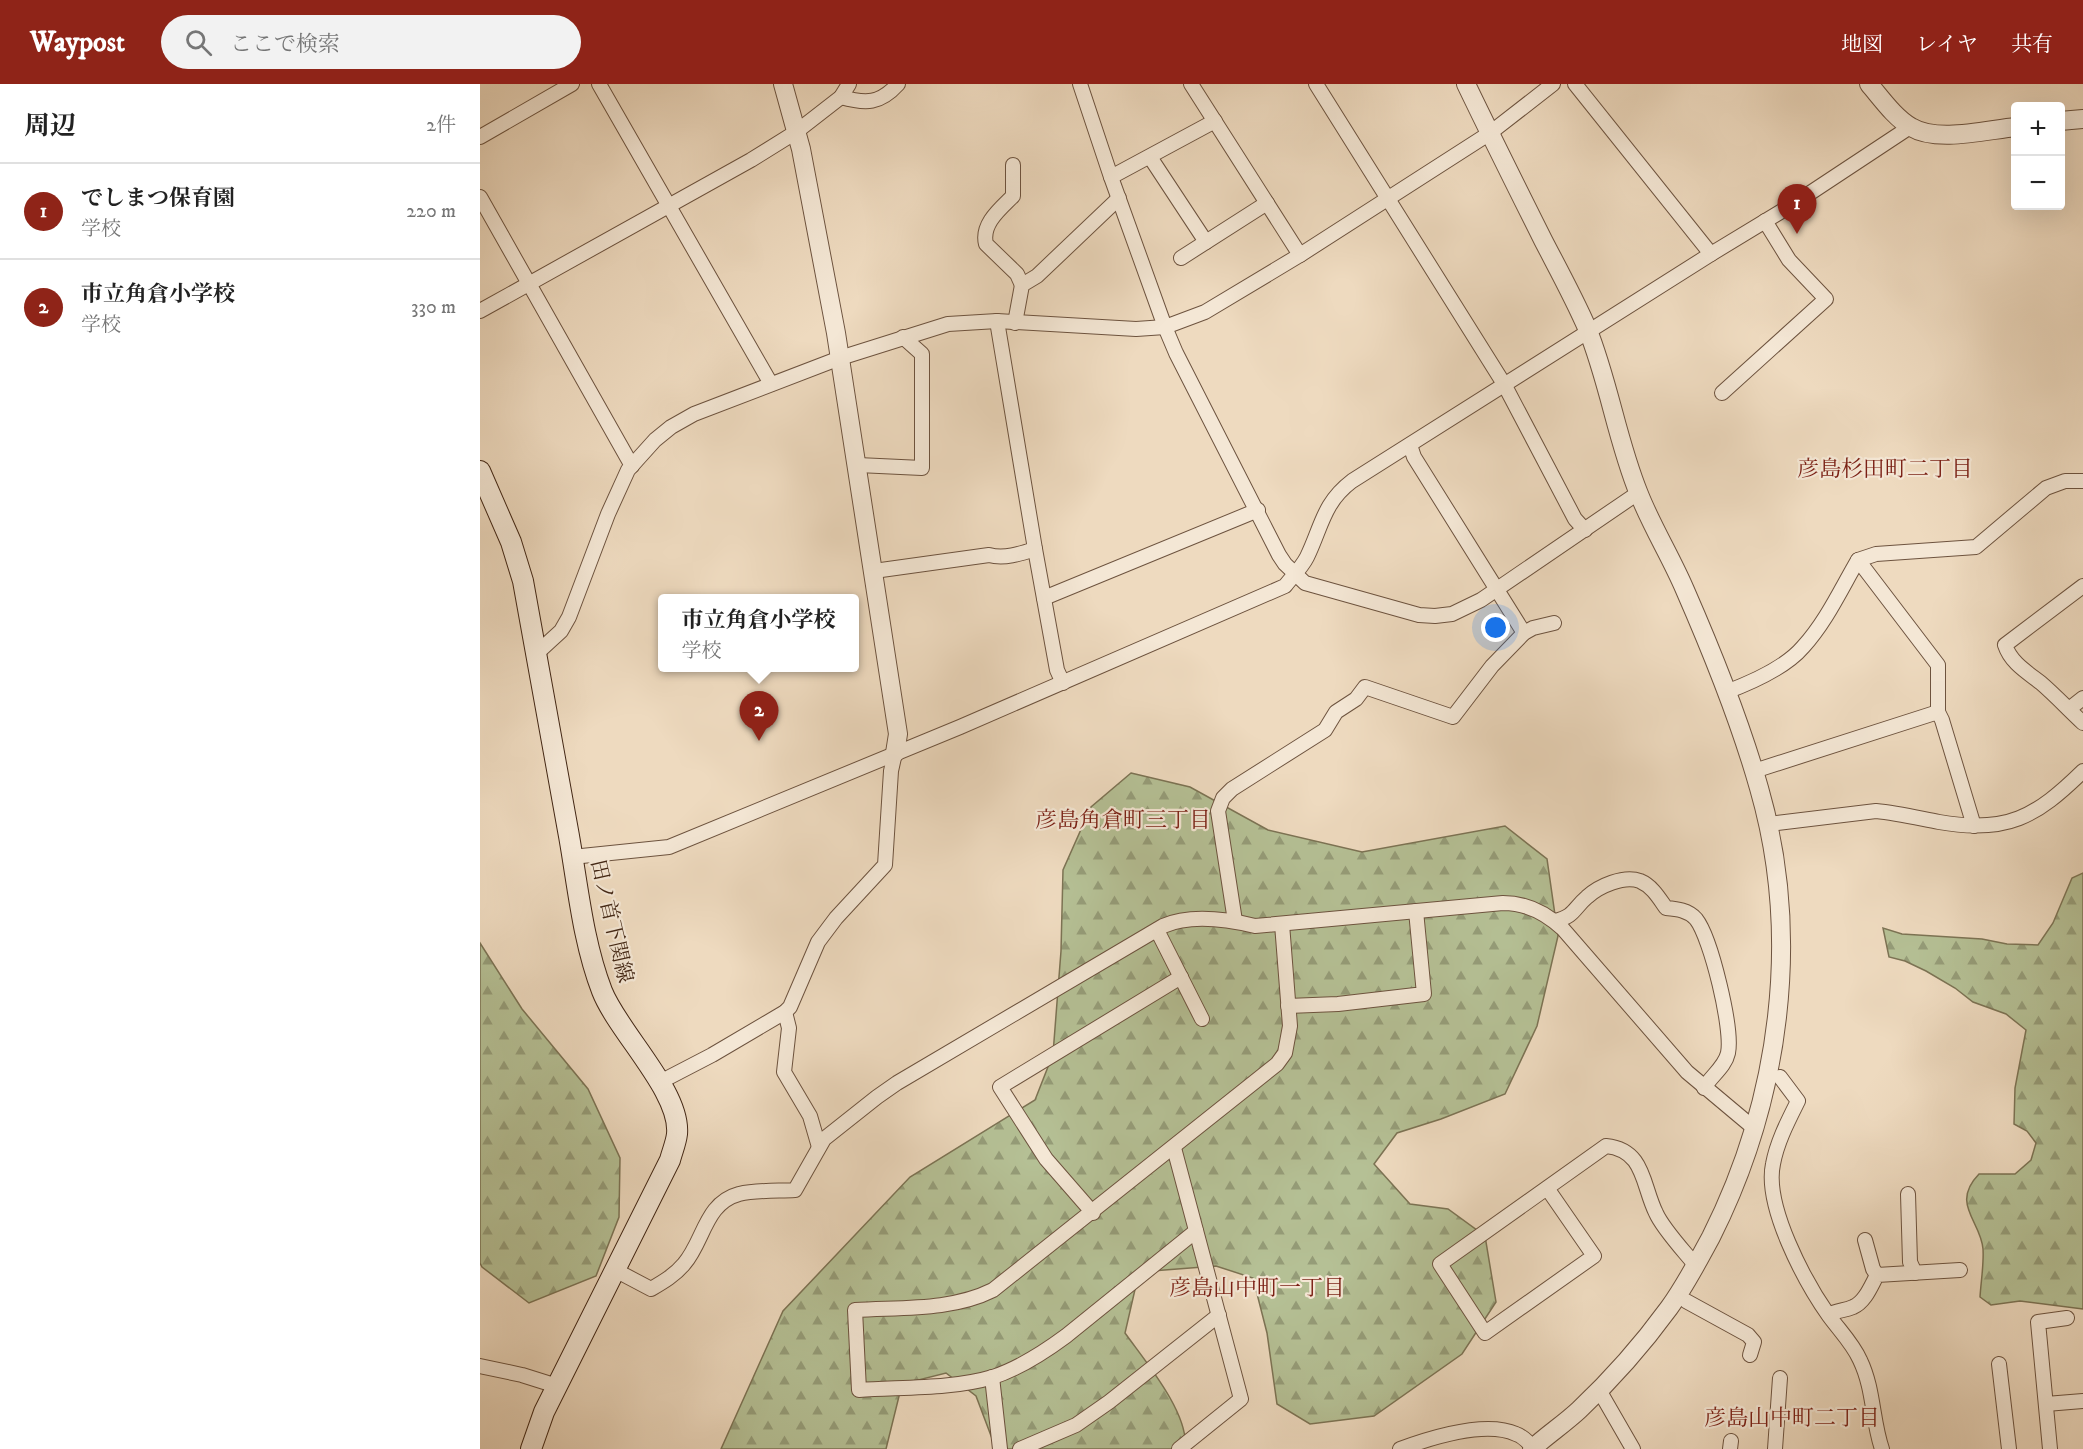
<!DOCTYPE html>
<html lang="ja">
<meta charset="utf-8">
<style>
body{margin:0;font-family:"IM FELL DW Pica","Noto Serif JP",serif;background:#f2f2f2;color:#222}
.controls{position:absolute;right:18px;top:18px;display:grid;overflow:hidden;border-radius:6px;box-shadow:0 6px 24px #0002}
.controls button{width:54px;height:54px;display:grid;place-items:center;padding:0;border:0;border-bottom:2px solid #e0e0e0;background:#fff;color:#222;font:30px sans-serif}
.you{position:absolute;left:1016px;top:544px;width:21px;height:21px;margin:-15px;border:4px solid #fff;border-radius:50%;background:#1a73e8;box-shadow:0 0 0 9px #1a73e833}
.badge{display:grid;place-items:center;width:39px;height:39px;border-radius:50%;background:#8f2418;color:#fff;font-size:20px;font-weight:700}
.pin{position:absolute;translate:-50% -50px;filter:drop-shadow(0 2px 3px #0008)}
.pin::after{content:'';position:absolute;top:32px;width:21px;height:18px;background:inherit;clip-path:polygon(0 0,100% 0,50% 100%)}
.popup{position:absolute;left:178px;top:510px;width:201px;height:78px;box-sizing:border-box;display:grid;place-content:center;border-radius:6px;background:#fff;filter:drop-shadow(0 2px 4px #0005);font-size:20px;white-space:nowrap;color:#767676}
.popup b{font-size:22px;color:#222}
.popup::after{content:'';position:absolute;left:50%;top:100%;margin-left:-12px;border:12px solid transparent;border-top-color:#fff}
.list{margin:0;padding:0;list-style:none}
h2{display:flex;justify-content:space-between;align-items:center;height:78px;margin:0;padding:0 24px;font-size:26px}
h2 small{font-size:20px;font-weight:400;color:#767676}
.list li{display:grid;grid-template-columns:39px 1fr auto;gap:18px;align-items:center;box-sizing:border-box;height:96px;padding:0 24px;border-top:2px solid #e0e0e0}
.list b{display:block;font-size:22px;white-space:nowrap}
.list p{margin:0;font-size:20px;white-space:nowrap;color:#767676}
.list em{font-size:20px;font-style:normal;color:#767676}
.icon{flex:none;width:33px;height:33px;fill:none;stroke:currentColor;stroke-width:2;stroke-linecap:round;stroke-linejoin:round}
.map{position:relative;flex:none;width:1603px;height:1365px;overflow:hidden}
header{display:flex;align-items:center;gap:36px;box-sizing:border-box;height:84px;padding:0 30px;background:#8f2418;color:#fff}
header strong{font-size:28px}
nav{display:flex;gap:33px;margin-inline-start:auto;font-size:21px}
.search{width:420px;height:54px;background:#f2f2f2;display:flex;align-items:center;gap:15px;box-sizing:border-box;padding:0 21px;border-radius:33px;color:#767676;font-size:22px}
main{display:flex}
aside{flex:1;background:#fff}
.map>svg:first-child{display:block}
.forest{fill:url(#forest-firs);stroke:#7c7354;stroke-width:1.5}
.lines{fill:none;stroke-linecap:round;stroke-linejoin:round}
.minor-casing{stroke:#6d533f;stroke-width:16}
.tertiary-casing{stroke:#6d533f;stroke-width:20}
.secondary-casing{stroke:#422614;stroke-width:22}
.minor{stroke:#f4e7d5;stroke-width:14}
.tertiary{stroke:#f4e7d5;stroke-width:18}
.secondary{stroke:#f4e7d5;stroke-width:20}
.labels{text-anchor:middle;stroke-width:4.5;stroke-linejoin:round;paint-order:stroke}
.street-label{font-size:21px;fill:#422614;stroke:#f4e7d5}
.neighbourhood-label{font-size:22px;fill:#7a1f14;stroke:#f4e7d5}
</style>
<header>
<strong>Waypost</strong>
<div class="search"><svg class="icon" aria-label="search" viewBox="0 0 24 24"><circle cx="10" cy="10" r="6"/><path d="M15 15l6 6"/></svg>ここで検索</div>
<nav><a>地図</a><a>レイヤ</a><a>共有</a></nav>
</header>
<main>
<aside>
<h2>周辺<small>2件</small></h2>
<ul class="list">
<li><span class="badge">1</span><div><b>でしまつ保育園</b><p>学校</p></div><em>220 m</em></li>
<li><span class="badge">2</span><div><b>市立角倉小学校</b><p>学校</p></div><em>330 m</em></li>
</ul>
</aside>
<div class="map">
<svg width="1603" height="1365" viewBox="0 0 1603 1365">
<defs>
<pattern id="forest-firs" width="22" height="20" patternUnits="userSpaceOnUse" patternTransform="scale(1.5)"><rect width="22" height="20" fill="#b5c095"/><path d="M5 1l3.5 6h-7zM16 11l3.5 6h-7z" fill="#959c78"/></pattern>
</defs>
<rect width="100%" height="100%" fill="#eedabf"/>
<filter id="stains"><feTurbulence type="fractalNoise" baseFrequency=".00333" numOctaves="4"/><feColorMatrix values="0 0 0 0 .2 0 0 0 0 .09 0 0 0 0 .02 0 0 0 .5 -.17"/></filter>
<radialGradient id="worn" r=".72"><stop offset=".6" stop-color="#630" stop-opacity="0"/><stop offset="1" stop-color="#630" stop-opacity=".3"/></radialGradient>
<g class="forest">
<path d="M651,689L710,703L788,746L882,768L1025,742L1067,775L1078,852L1057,942L1025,1010L961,1035L917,1049L894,1080L930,1120L968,1125L1005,1152L1016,1218L982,1270L894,1332L830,1340L797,1320L787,1249L773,1194L736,1182L659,1188L645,1249C665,1277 710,1330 705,1365H516L496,1312L466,1289L422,1300L406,1365H241L303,1227L430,1093L555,1016L573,970L581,867L583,786L611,723Z"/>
<path d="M1603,789V1225L1540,1217L1511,1221L1500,1213C1501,1197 1504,1180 1503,1165C1501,1137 1470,1120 1499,1090H1535L1551,1076L1556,1059L1547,1047L1534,1040L1535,1004L1546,946L1526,930L1493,918L1475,904L1446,887L1425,877L1409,873L1403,844L1422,850L1502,855L1527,860L1558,861L1573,839L1592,794Z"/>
<path d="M0,859L42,925L108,1005L140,1074L139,1133L116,1192L49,1219L2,1183L0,1179Z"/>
</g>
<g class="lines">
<g class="minor-casing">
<g id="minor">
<path d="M119,0L291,300"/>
<path d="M600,0L631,93L685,243L696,269L799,471L805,480L825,499L939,531L955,532L972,530L1001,516L1158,409"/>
<path d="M711,0L820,171"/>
<path d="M836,0L1024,300L1095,435L1105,446"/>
<path d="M1095,0L1231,170"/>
<path d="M361,13C386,20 400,20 418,0"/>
<path d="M0,53L92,0"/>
<path d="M670,73L726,158"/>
<path d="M533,81V112C520,125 501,140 506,160L537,190L542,201"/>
<path d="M631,93L735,37"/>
<path d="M0,113L152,382"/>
<path d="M701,174L787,119"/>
<path d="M0,227L271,76L316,48L361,13L369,0"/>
<path d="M535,239L542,201L557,192L639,114"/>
<path d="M1242,309L1346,215L1309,176L1285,137"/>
<path d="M930,361L934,373L1044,549"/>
<path d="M378,381L442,384V270L423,253"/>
<path d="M555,465L577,586L583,599"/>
<path d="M1378,476L1458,581V628L1462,636L1494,742"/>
<path d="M394,487L509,471C524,475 540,470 555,465L517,237"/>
<path d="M1603,502L1525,561C1531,579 1547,588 1561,599C1575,611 1589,626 1603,639"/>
<path d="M564,514L778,426"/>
<path d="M57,569L81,547L89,533L128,430L148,386L175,356L191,343L214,330L360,274L468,240L517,237L656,245L685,243L725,228L820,171L1010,49L1073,0"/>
<path d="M1246,608C1270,599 1306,583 1323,563C1346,538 1361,505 1378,476L1396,470L1496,463L1566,404L1585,397H1603"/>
<path d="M1589,625L1603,614"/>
<path d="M1274,687L1458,628"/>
<path d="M1289,740L1396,727C1417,729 1438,734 1459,738C1527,750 1556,733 1603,687"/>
<path d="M92,773L189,763L480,643L805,502C812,493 822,483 827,473C842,442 843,419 872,397L1231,170L1315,119L1430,43"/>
<path d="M755,837L738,727L743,714L752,705L845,646L856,628L876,615L885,603L973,633L1012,582L1044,549L1053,544L1074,539"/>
<path d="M1075,837C1095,832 1093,825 1107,813C1119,802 1144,791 1160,797C1172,802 1179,814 1186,824C1197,825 1208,826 1216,835C1231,854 1253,945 1248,969C1245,983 1231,992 1224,1004"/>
<path d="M677,846L722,935"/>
<path d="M808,922L858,920L944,910L936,827"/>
<path d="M305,928L309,944L304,988L330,1032L339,1063"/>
<path d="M1300,993L1318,1017C1308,1037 1297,1058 1293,1080C1284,1122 1325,1198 1349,1232C1360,1247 1373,1260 1380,1276C1394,1305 1392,1336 1402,1365"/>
<path d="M180,998L232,971L305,928L310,923L338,858L356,834L405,781L411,687L415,669"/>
<path d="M694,1064L761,1315L699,1365"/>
<path d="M1067,1104L1114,1172L1005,1249L960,1180L1126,1062C1165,1066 1162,1101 1176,1129C1183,1145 1204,1167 1216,1182"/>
<path d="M1428,1110L1430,1178L1435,1189"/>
<path d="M613,1129L566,1075L520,1003L701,893"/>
<path d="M716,1147L586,1252C563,1269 540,1284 513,1293C473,1305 422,1303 379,1306L375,1226C421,1223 471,1227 513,1206L797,980L805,969L810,942L802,840"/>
<path d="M1385,1156L1393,1185L1397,1191"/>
<path d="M135,1186L171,1205C183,1198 195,1191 204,1180C224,1157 225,1119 259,1110C277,1106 297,1107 315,1106L344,1055L397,1013L417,999L683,842C710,830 746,835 775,842L1023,819C1047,819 1066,829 1083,845L1207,988L1275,1045"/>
<path d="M1206,1217L1268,1251L1274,1258L1270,1271"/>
<path d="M1349,1231C1356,1226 1364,1227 1373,1223C1385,1218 1391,1202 1397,1191L1480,1186"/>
<path d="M1519,1280L1529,1365"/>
<path d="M0,1282L42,1291L77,1302"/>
<path d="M512,1293L520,1365"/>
<path d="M1119,1306L1153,1365"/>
<path d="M1566,1320L1603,1317"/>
<path d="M540,1365L596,1341L629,1318L739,1231"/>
<path d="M920,1365C950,1354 1005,1336 1036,1350C1042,1352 1050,1360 1054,1365"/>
<path d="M1250,1365L1251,1357"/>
<path d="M1295,1365L1300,1294"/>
<path d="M1570,1365L1558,1238L1587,1234"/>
</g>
</g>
<g class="tertiary-casing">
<g id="tertiary">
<path d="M303,0L321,65L356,249L418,650L415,669"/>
<path d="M986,0C1011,52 1037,104 1063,156C1078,185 1094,214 1107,244C1129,298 1137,357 1159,410C1172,443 1191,473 1205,506C1233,570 1260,637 1279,704C1322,853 1300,1016 1231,1153C1218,1177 1205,1202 1189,1224C1162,1261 1132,1295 1099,1326C1084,1340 1067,1351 1052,1365"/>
<path d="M1389,0C1401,14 1415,34 1431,43C1457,59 1506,46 1536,43"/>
<path d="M1580,37L1603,35"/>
</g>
</g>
<g class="secondary-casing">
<path id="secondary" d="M0,387L31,458L43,497C59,582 74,667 89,752C98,803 103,858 122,907C138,948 201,1008 197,1050C196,1059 192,1068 190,1076L64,1328L51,1365"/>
</g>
<use href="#minor" class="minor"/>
<use href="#tertiary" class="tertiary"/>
<use href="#secondary" class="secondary"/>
</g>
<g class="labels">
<g class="street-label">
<text transform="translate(132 837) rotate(77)" y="7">田ノ首下関線</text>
</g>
<g class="neighbourhood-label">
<text x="1405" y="392">彦島杉田町二丁目</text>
<text x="643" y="743">彦島角倉町三丁目</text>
<text x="777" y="1211">彦島山中町一丁目</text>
<text x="1312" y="1341">彦島山中町二丁目</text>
</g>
</g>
<rect width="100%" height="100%" filter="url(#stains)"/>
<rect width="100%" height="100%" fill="url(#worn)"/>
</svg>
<div class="controls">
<button>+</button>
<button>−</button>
</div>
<div class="you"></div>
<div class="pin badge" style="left:1317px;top:150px">1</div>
<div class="pin badge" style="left:279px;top:657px">2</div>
<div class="popup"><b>市立角倉小学校</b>学校</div>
</div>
</main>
